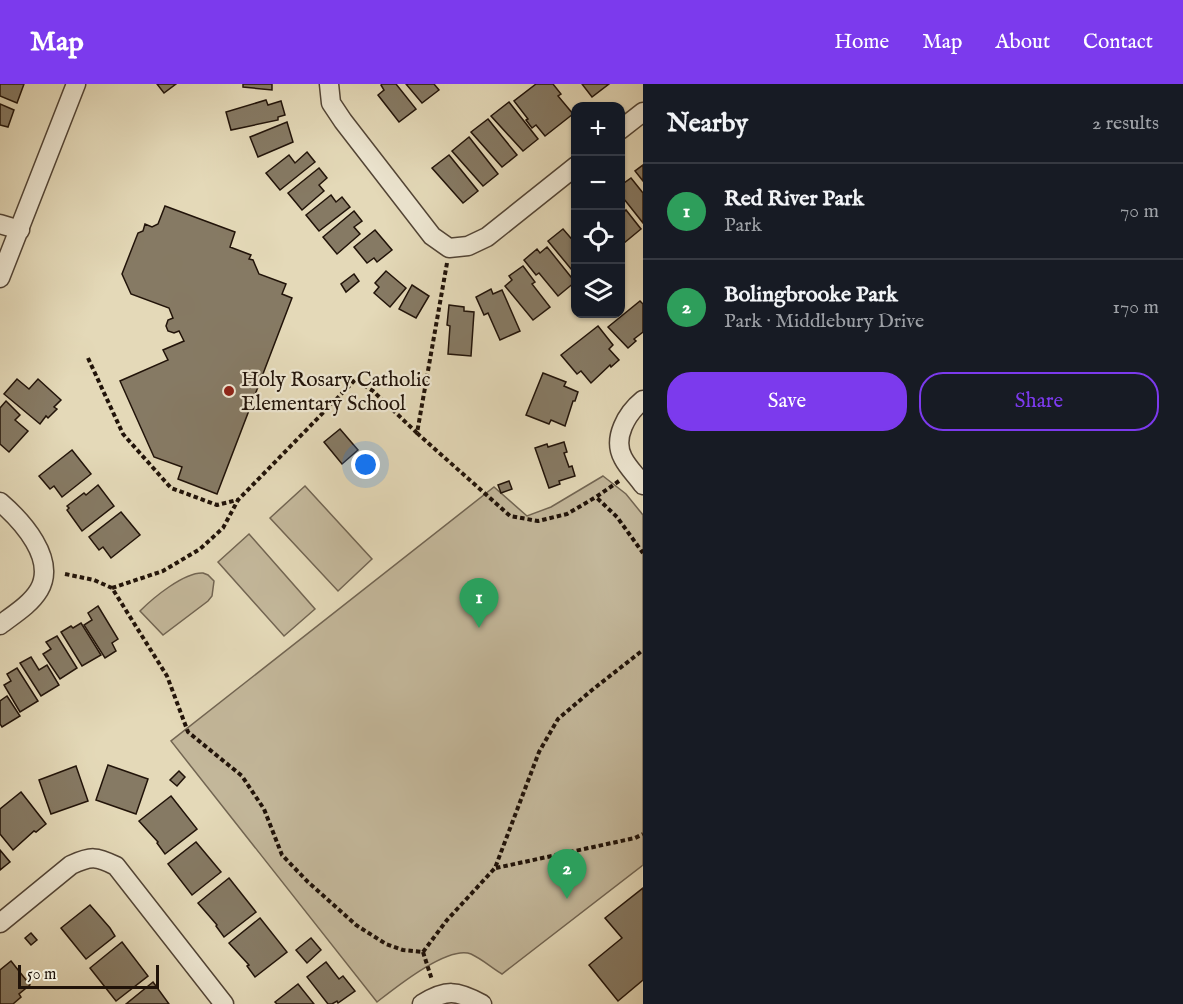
<!DOCTYPE html>
<meta charset="utf-8">
<style>
body{margin:0;font-family:"IM FELL English",serif;background:#242831;color:#f1f3f6}
.controls{position:absolute;right:18px;top:18px;display:grid;overflow:hidden;border-radius:12px;box-shadow:0 2px 4px #0004}
.controls button{width:54px;height:54px;display:grid;place-items:center;padding:0;border:0;border-bottom:2px solid #363941;background:#171b24;color:#f1f3f6;font:30px sans-serif}
.scale{position:absolute;left:18px;bottom:15px;width:141px;box-sizing:border-box;padding-left:6px;border:3px solid #211309;border-top:0;font-size:16px;line-height:21px;white-space:nowrap;color:#211309;-webkit-text-stroke:4px #ede6d1;paint-order:stroke}
.you{position:absolute;left:366px;top:381px;width:21px;height:21px;margin:-15px;border:4px solid #fff;border-radius:50%;background:#1a73e8;box-shadow:0 0 0 9px #1a73e833}
.badge{display:grid;place-items:center;width:39px;height:39px;border-radius:50%;background:#7c3aed;color:#fff;font-size:20px;font-weight:700}
.pin{position:absolute;translate:-50% -50px;filter:drop-shadow(0 2px 3px #0008)}
.pin::after{content:'';position:absolute;top:32px;width:21px;height:18px;background:inherit;clip-path:polygon(0 0,100% 0,50% 100%)}
.list{margin:0;padding:0;list-style:none}
h2{display:flex;justify-content:space-between;align-items:center;height:78px;margin:0;padding:0 24px;font-size:26px}
h2 small{font-size:20px;font-weight:400;color:#9ea1a6}
.list li{display:grid;grid-template-columns:39px 1fr auto;gap:18px;align-items:center;box-sizing:border-box;height:96px;padding:0 24px;border-top:2px solid #363941}
.list b{display:block;font-size:22px;white-space:nowrap}
.list p{margin:0;font-size:20px;white-space:nowrap;color:#9ea1a6}
.list em{font-size:20px;font-style:normal;color:#9ea1a6}
.actions{display:flex;gap:12px;padding:18px 24px}
.actions a{flex:1;padding:14px 0;border:2px solid #7c3aed;border-radius:24px;text-align:center;font-size:21px;color:#7c3aed}
.actions .main{background:#7c3aed;color:#fff}
.icon{flex:none;width:33px;height:33px;fill:none;stroke:currentColor;stroke-width:2;stroke-linecap:round;stroke-linejoin:round}
.map{position:relative;flex:none;width:643px;height:920px;overflow:hidden}
header{display:flex;align-items:center;gap:36px;box-sizing:border-box;height:84px;padding:0 30px;background:#7c3aed;color:#fff}
header strong{font-size:28px}
nav{display:flex;gap:33px;margin-inline-start:auto;font-size:21px}
main{display:flex}
aside{flex:1;background:#171b24}
.map>svg:first-child{display:block}
.green{fill:#c3b79a;stroke:#726552;stroke-width:1.5}
.building{fill:#867a64;stroke:#211309;stroke-width:1.5}
.lines{fill:none;stroke-linecap:round;stroke-linejoin:round}
.street-casing{stroke:#524435;stroke-width:21}
.path{stroke:#211309;stroke-width:4;stroke-dasharray:4.5 3;stroke-linecap:butt}
.street{stroke:#ede6d1;stroke-width:18}
.poi-dot{fill:#8f2418;stroke:#ede6d1;stroke-width:2}
.labels{text-anchor:middle;stroke-width:4.5;stroke-linejoin:round;paint-order:stroke}
.poi-label{font-size:21px;fill:#211309;stroke:#ede6d1;text-anchor:start}
</style>
<header>
<strong>Map</strong>
<nav><a>Home</a><a>Map</a><a>About</a><a>Contact</a></nav>
</header>
<main>
<div class="map">
<svg width="643" height="920" viewBox="0 0 643 920">
<rect width="100%" height="100%" fill="#e4d9b8"/>
<filter id="stains"><feTurbulence type="fractalNoise" baseFrequency=".00333" numOctaves="4"/><feColorMatrix values="0 0 0 0 .2 0 0 0 0 .09 0 0 0 0 .02 0 0 0 .5 -.17"/></filter>
<radialGradient id="worn" r=".72"><stop offset=".6" stop-color="#630" stop-opacity="0"/><stop offset="1" stop-color="#630" stop-opacity=".3"/></radialGradient>
<g class="green">
<path d="M603,392L626,410L643,431V781L502,890C492,884 482,875 471,870C448,861 395,904 377,918L171,657L494,403L527,432L551,423Z"/>
<path d="M305,402L372,475L338,507L270,434Z"/>
<path d="M249,450L315,525L284,552L218,478Z"/>
<path d="M203,489L208,491L214,497L212,512L208,517L163,551L140,527C153,514 184,488 203,489Z"/>
</g>
<g class="building">
<path d="M0,0H24L17,19L0,12Z"/>
<path d="M157,0H176L164,9Z"/>
<path d="M243,0H272V6L243,3Z"/>
<path d="M382,0H396L416,25L399,38L378,11L384,6L381,1Z"/>
<path d="M406,0H434L439,6L422,19Z"/>
<path d="M536,0H553L561,10L558,12L573,30L545,52L536,41L532,44L526,36L528,35L514,17Z"/>
<path d="M582,0H609L592,13Z"/>
<path d="M266,16L268,21L281,17L285,31L278,33V36L231,46L226,28Z"/>
<path d="M509,18L538,55L523,67L491,32Z"/>
<path d="M0,20L14,26L8,43L0,41Z"/>
<path d="M488,35L517,71L502,83L471,48Z"/>
<path d="M287,38L293,58L258,73L250,53Z"/>
<path d="M469,53L498,90L483,102L452,67Z"/>
<path d="M307,68L315,78L280,106L266,89L289,71L295,79Z"/>
<path d="M449,71L478,107L463,119L432,84Z"/>
<path d="M643,81V97L635,87Z"/>
<path d="M319,84L327,94L319,101L324,107L302,126L288,109Z"/>
<path d="M631,94L643,109V139L620,110V102Z"/>
<path d="M331,111L336,118L342,113L350,123L319,147L306,131Z"/>
<path d="M165,122L235,148L230,163L251,171L249,175L253,176L259,190L286,200L282,210L292,214L217,410L178,395L182,383L154,373L120,297L168,276L163,266L184,257L179,247L174,249L168,247L166,242L168,236L173,234L169,224L131,210L122,190L138,149L143,147L145,140L152,143L158,140Z"/>
<path d="M620,123L624,128L626,126L641,145L624,159L620,155Z"/>
<path d="M354,127L362,137L354,143L360,150L337,170L323,153Z"/>
<path d="M563,145L576,160V191L548,157Z"/>
<path d="M375,146L392,166L377,178L374,174L367,179L354,163Z"/>
<path d="M547,163L575,198L558,212L539,189L536,191L524,176L537,165L540,169Z"/>
<path d="M523,182L535,198L532,200L550,223L533,236L505,202L512,196L509,192Z"/>
<path d="M386,187L406,204L390,223L374,209L379,203L375,199Z"/>
<path d="M354,190L359,197L346,208L341,200Z"/>
<path d="M412,201L429,212L416,234L399,225Z"/>
<path d="M491,205L493,210L502,206L520,247L500,256L488,229L484,231L476,213Z"/>
<path d="M640,217L643,220V248L634,255L636,257L628,264L608,243Z"/>
<path d="M449,221L464,223V227L474,228L471,272L448,270L450,242L447,241Z"/>
<path d="M598,242L613,261L609,265L619,276L611,283L610,281L591,299L581,287L577,290L561,271Z"/>
<path d="M543,289L566,298L564,302L578,308L575,317H573L565,342L551,336L549,340L526,331Z"/>
<path d="M17,295L29,305L38,295L61,316L54,323L57,325L48,334L46,332L40,340L4,310Z"/>
<path d="M6,317L20,331L15,336L28,347L9,368L0,360V324Z"/>
<path d="M340,345L358,366L342,380L324,358Z"/>
<path d="M564,358L567,368L564,369L569,383L572,382L575,392L559,397L560,400L549,404L535,364L547,360L548,363Z"/>
<path d="M72,366L91,390L62,413L54,402L50,405L39,392Z"/>
<path d="M509,397L512,405L501,409L498,401Z"/>
<path d="M98,401L114,422L82,447L67,426L69,424L67,422L84,409L86,411Z"/>
<path d="M121,428L140,451L111,474L103,463L99,466L89,453Z"/>
<path d="M98,522L118,555L112,559L116,567L105,574L84,541L92,536L88,529Z"/>
<path d="M81,539L101,571L82,582L61,548L71,542L73,544Z"/>
<path d="M57,552L77,584L60,595L43,570L51,565L46,558Z"/>
<path d="M31,573L39,586L47,581L59,601L41,612L20,579Z"/>
<path d="M17,584L38,617L20,628L4,601L11,597L7,590Z"/>
<path d="M7,612L20,632L2,643L0,640V617Z"/>
<path d="M108,681L148,695L136,730L96,716Z"/>
<path d="M76,682L88,717L51,730L39,696Z"/>
<path d="M179,687L185,693L177,702L170,696Z"/>
<path d="M21,708L46,740L36,748L34,747L13,766L0,750V725Z"/>
<path d="M171,712L197,745L165,770L157,759L158,758L139,737Z"/>
<path d="M196,758L221,788L192,811L168,780Z"/>
<path d="M0,766L10,778L0,786Z"/>
<path d="M229,794L256,828L224,853L216,842L217,841L198,819Z"/>
<path d="M643,804V896L618,917L589,881L622,854L605,834Z"/>
<path d="M90,821L110,844L115,852L86,875L61,844Z"/>
<path d="M260,834L287,868L255,893L247,882L249,881L229,859Z"/>
<path d="M31,849L37,856L31,861L25,854Z"/>
<path d="M311,854L321,866L307,879L296,866Z"/>
<path d="M122,858L148,892L116,917L90,884Z"/>
<path d="M11,877L30,901L19,910L21,913L13,920H0V886Z"/>
<path d="M326,878L339,895L343,892L355,907L338,919L337,917L332,920H328L307,893Z"/>
<path d="M153,898L169,920H126Z"/>
<path d="M298,900L314,920H277L275,918Z"/>
</g>
<g class="lines">
<g class="street-casing">
<g id="street">
<path d="M329,0L331,19L343,37L432,152L449,164L468,162L487,153L576,82"/>
<path d="M620,46L643,28"/>
<path d="M0,140L20,146"/>
<path d="M0,194L76,0"/>
<path d="M643,316C627,329 612,354 623,374C628,384 637,392 643,401"/>
<path d="M0,418C22,437 57,475 39,506C30,521 13,531 0,541"/>
<path d="M0,839L71,781C91,772 96,772 116,782L224,920"/>
<path d="M422,920C446,905 457,906 482,920"/>
</g>
</g>
<g class="path">
<path d="M447,179L417,349L510,432L538,437L567,430L596,413"/>
<path d="M88,274L123,350L171,404L217,421L237,416"/>
<path d="M619,397L596,413L617,433L643,469"/>
<path d="M65,490L94,496L112,504L167,592L188,648L242,692L264,725L282,771L308,798L356,841L386,860L403,866L423,868"/>
<path d="M112,504L163,487L200,465L223,444L238,416L355,296L373,307L417,349"/>
<path d="M496,784L635,754L643,750"/>
<path d="M423,868L447,836L495,784L539,668L558,635L592,606L643,566"/>
<path d="M423,868L432,896"/>
</g>
<use href="#street" class="street"/>
</g>
<circle class="poi-dot" cx="229" cy="307" r="6"/>
<g class="labels">
<g class="poi-label">
<text x="241" y="302">Holy Rosary Catholic<tspan x="241" dy="24">Elementary School</tspan></text>
</g>
</g>
<rect width="100%" height="100%" filter="url(#stains)"/>
<rect width="100%" height="100%" fill="url(#worn)"/>
</svg>
<div class="controls">
<button>+</button>
<button>−</button>
<button><svg class="icon" aria-label="locate" viewBox="0 0 24 24"><circle cx="12" cy="12" r="6"/><path d="M12 2v4M12 18v4M2 12h4M18 12h4"/></svg></button>
<button><svg class="icon" aria-label="layers" viewBox="0 0 24 24"><path d="M12 4l9 5-9 5-9-5zM3 14l9 5 9-5"/></svg></button>
</div>
<div class="scale">50 m</div>
<div class="you"></div>
<div class="pin badge" style="left:479px;top:544px;background:#2e9e5b">1</div>
<div class="pin badge" style="left:567px;top:815px;background:#2e9e5b">2</div>
</div>
<aside>
<h2>Nearby<small>2 results</small></h2>
<ul class="list">
<li><span class="badge" style="background:#2e9e5b">1</span><div><b>Red River Park</b><p>Park</p></div><em>70 m</em></li>
<li><span class="badge" style="background:#2e9e5b">2</span><div><b>Bolingbrooke Park</b><p>Park · Middlebury Drive</p></div><em>170 m</em></li>
</ul>
<div class="actions"><a class="main">Save</a><a>Share</a></div>
</aside>
</main>
